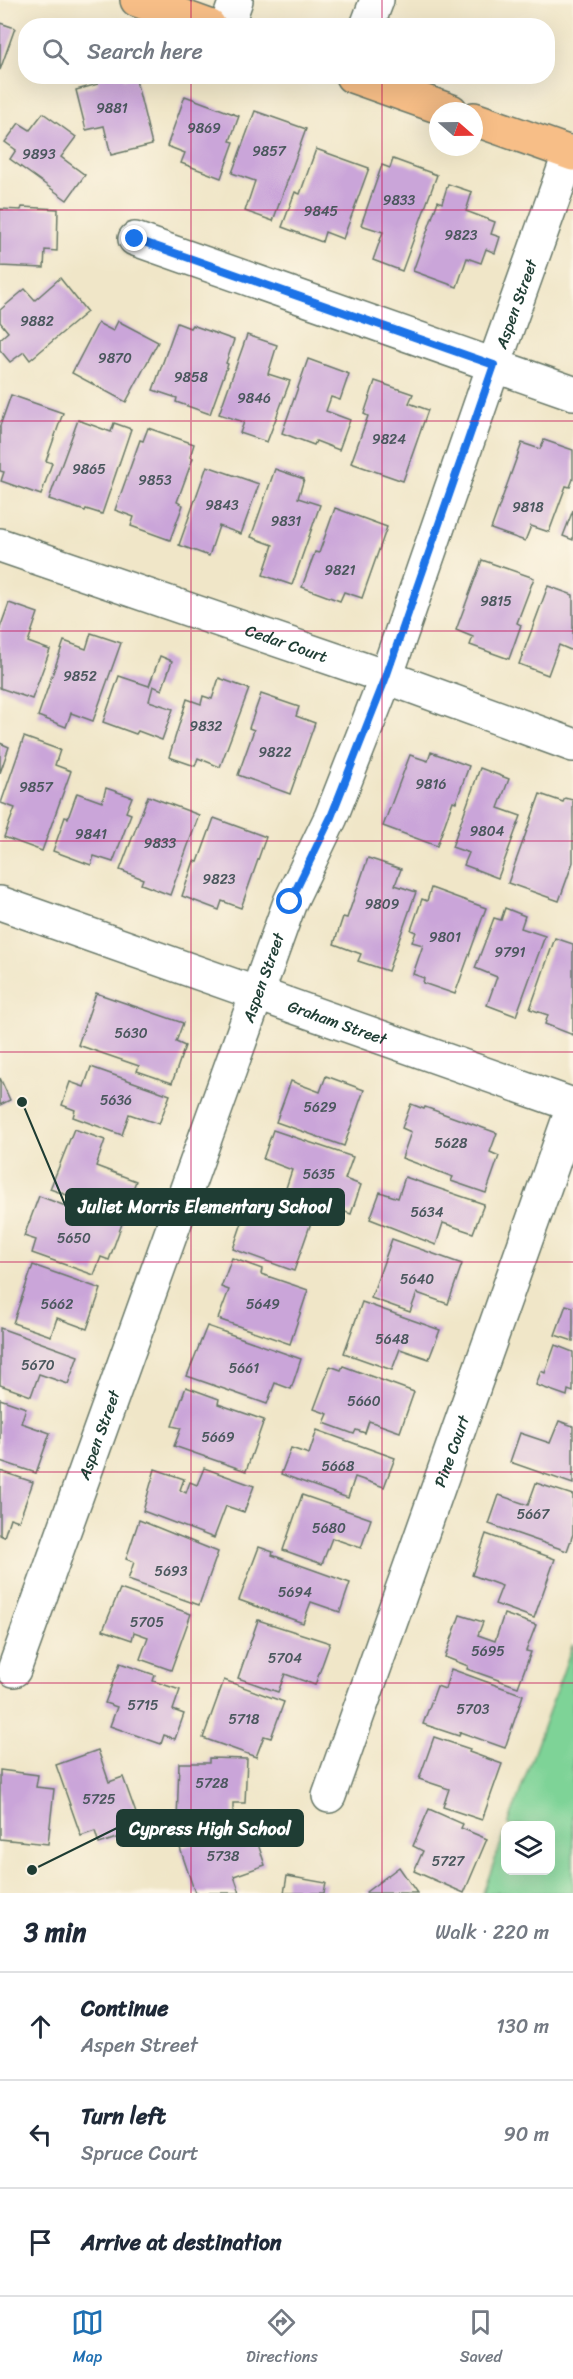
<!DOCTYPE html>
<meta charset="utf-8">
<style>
body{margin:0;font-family:Sriracha,sans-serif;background:#f2f2f3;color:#1f2937}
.controls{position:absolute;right:18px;bottom:18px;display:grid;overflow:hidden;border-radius:12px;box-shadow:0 6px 24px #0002}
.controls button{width:54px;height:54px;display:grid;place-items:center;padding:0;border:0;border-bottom:2px solid #e0e1e3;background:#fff;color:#1f2937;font:30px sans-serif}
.compass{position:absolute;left:429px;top:102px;width:54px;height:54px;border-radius:50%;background:#fff;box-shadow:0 6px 24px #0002;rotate:110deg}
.stop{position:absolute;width:18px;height:18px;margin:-14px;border:4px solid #1a73e8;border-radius:50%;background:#fff}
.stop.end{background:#1a73e8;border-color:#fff;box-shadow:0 2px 6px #0008}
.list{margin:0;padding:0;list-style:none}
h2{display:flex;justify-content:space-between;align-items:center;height:78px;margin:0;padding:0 24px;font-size:26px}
h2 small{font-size:20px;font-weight:400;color:#747a83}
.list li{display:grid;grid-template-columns:39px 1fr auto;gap:18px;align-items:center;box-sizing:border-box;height:108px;padding:0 24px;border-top:2px solid #e0e1e3}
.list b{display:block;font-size:22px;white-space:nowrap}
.list p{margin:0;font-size:20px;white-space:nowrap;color:#747a83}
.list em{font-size:20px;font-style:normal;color:#747a83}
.icon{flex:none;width:33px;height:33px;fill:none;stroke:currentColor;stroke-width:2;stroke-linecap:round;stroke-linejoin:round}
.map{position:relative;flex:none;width:573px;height:1893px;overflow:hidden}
.search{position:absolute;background:#fff;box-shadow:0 6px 24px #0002;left:18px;right:18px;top:18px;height:66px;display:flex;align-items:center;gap:15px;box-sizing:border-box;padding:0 21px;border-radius:24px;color:#747a83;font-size:22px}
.sheet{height:402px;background:#fff}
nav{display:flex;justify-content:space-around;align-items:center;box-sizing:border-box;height:84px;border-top:2px solid #e0e1e3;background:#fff;font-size:16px;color:#747a83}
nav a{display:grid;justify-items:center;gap:3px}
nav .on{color:#1f6fb2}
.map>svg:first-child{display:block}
.green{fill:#7ed397;stroke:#4e8866;stroke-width:1.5}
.building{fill:#caa5d9}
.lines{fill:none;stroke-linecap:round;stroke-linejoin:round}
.minor-casing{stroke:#687868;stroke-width:36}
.major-casing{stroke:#687868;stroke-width:36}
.minor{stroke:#fff;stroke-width:33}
.major{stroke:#f7be87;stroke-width:33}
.route{stroke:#1a73e8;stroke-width:8}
.grid{fill:none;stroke:#c2185b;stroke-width:1.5;stroke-opacity:0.55}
.labels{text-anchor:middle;stroke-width:4.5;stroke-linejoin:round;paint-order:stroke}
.number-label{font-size:14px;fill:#4a575d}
.street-label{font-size:16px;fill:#1f3d34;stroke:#fcf5e5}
.leader{fill:none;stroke:#1f3d34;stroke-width:2}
.callout-dot{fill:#1f3d34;stroke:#fcf5e5;stroke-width:2}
.callout{fill:#1f3d34;stroke:#1f3d34;stroke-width:2}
.callout-label{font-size:18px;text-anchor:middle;font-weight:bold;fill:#fff}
</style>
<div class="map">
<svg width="573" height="1893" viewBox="0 0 573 1893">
<rect width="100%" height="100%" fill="#fcf5e5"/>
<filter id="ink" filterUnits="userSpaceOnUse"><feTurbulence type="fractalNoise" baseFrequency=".0167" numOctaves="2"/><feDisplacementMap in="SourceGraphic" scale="12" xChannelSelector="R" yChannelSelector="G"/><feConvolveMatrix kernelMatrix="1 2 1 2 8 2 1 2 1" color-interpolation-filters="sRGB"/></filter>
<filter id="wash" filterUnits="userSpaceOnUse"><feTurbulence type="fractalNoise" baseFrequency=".008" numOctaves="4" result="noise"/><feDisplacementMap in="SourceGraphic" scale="24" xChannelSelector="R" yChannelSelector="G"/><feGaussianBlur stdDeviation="1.35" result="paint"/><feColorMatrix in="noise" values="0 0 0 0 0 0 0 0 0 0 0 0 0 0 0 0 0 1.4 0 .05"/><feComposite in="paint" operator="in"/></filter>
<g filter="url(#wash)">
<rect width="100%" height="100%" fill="#f0e6c8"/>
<path class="green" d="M573,1644V1893H483L505,1832L506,1870H550V1826L508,1825Z"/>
<g id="blocks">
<g class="building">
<path d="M0,23L15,28L0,70Z"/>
<path d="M96,76H124V79L135,76L152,145L111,155L104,126L86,130L76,90L98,84Z"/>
<path d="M185,96L239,116L230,141L234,142L221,178L181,163L185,153L167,146Z"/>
<path d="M255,111L306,129L273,221L245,211L255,181L232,173Z"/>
<path d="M43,113L76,137L61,157L85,175L67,200L10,159L16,150L5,142L19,123L30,130Z"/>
<path d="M316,149L369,168L343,239L325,232L322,242L282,227L295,192L300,194Z"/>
<path d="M393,159L437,175L402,271L373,260L383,232L361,225L382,165L390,168Z"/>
<path d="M448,184L472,192L466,211L495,222L491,234L500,237L495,253L486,249L481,263L467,258L457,287L413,271L438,201L442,203Z"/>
<path d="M22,207L58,209L57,251L45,250L44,268L0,266V209L21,210Z"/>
<path d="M60,278L87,312L30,360L24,352L10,362L0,350V339L8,332L0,322V310L25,289L35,300Z"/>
<path d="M118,321L158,342L126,402L72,373L98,323L113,331Z"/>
<path d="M177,323L190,328L192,325L234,340L226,363L228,364L210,414L176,402L177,398L153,390Z"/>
<path d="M247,335L277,345L268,374L290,381L267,442L240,433L244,422L219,414Z"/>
<path d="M308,359L349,374L340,400L331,397L326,411L350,420L339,450L316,441L314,445L282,433Z"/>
<path d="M375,381L413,394L409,403L428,410L403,481L351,463L368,416L364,414Z"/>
<path d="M11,395L63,413L46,461L52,463L41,495L1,481L4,472L0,471V426Z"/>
<path d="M78,420L111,432L114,423L131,429L102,514L86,509L85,511L49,499Z"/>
<path d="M148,428L194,444L190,457L193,458L177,502L183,505L170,540L131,526L134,517L115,510L140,440L143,441Z"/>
<path d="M544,440L573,450V479L570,487L566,486L549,532L531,526L525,541L491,529L522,443L540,449Z"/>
<path d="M207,466L259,484L241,534L219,526L209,556L179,545Z"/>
<path d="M275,469L304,479L298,498L320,505L292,585L263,575L273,545L251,537Z"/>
<path d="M335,508L387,527L362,598L344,592L340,601L302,587L315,552L319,553Z"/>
<path d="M573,510V540L563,536Z"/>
<path d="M482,560L534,578L517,623L521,625L509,659L470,645L473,637L456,630Z"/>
<path d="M548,586L573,595V651L559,645L548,675L519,664Z"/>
<path d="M9,603L38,613L28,642L50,650L32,699L0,688V628Z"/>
<path d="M91,633L121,643L93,721L71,713L66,727L38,716L64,641L86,649Z"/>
<path d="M160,656L172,661L162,690L153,686L149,701L173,709L162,740L138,731L136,734L103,722L119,676L149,686Z"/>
<path d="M219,678L249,689L220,767L198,758L195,766L169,757L187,699L201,704L203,696L212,699Z"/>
<path d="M261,694L299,707L296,716L315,723L290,794L238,775L254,730L249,728Z"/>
<path d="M24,737L60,750L55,765L71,771L42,851L4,837L15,808L1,803Z"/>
<path d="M0,743L9,747L0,773Z"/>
<path d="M431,752L469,766L456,802L453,801L437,846L383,826L410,755L428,761Z"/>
<path d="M480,768L509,779L498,808L521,816L498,878L464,865L469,853L452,847Z"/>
<path d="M106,788L132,797L126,812L131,814L113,862L94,856L91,865L53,851L65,817L68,818L77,793L102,802Z"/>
<path d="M540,794L563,802L565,798L573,800V862L559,901L508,883Z"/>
<path d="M148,796L199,815L170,895L141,884L143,879L120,870Z"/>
<path d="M214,818L266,837L241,908L222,901L219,910L182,896L194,861L198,862Z"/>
<path d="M368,858L401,869L395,885L416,892L388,971L358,961L361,954L334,944L343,917L347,918Z"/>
<path d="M431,888L486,908L455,994L423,983L424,978L413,974L423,945L412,942L416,932L411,930L422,899L427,901Z"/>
<path d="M505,908L525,916L521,928L545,936L516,1016L487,1005L497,977L475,968L494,918L501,920Z"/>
<path d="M555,938L573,944V1035L545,1024L548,1015L530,1009Z"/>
<path d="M96,993L183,1023L176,1042L185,1046L172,1083L137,1071L139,1066L78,1045Z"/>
<path d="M91,1067L170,1095L159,1124L129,1114L122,1135L73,1117L75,1110L62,1105L70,1082L84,1087Z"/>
<path d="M326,1076L364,1090L344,1146L276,1122L291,1081L320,1092Z"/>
<path d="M0,1078L10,1100L0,1105Z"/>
<path d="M411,1104L424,1109L425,1107L497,1133L490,1152L499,1156L486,1193L451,1181L453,1177L402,1158L411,1132L402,1128Z"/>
<path d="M74,1129L105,1140L96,1166L136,1181L125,1211L102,1203L101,1207L50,1189Z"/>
<path d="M273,1130L353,1157L345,1179L361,1185L351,1214L285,1191L292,1170L263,1159Z"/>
<path d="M405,1177L484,1204L473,1233L443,1223L436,1245L370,1219L380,1192L398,1198Z"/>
<path d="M39,1196L87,1214L89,1209L123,1221L109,1260L101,1257L94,1275L32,1253L36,1240L24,1236Z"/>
<path d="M263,1196L314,1214L294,1271L233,1249L246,1211L256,1214Z"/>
<path d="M392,1239L462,1264L448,1304L417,1293L410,1312L371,1298Z"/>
<path d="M232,1258L262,1269L261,1274L308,1290L290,1344L218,1319L229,1290L221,1287Z"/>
<path d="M33,1265L101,1289L87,1329L57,1318L51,1336L13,1323Z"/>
<path d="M362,1302L440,1330L429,1359L400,1349L392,1370L344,1353Z"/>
<path d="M566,1305L573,1307V1341L555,1335Z"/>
<path d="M207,1326L301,1359L291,1389L275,1383L267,1404L187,1376Z"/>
<path d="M0,1328L78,1356L68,1384L39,1374L31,1396L0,1385Z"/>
<path d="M555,1345L573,1352V1392L568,1390L567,1396L536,1385L541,1371L545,1373Z"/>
<path d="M330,1366L341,1370L343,1366L414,1392L400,1432L369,1421L365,1433L356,1430L354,1434L324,1423L328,1414L314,1409Z"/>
<path d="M186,1387L219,1399L218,1404L264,1420L246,1471L174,1446L181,1428L172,1426Z"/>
<path d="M0,1399L26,1408L21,1423L50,1433L36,1473L0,1461Z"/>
<path d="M559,1421L573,1426V1484L510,1462L520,1433L550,1443Z"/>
<path d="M317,1430L395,1458L384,1487L355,1477L348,1498L281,1474L291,1448L309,1454Z"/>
<path d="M204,1468L254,1486L244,1512L226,1506L214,1538L143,1511L155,1469L184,1479L180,1490L186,1493L190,1482L197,1485Z"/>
<path d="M0,1471L33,1482L19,1521L10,1518L4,1537L0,1535Z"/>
<path d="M536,1483L573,1495V1534L567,1551L489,1524L499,1495L528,1505Z"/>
<path d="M302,1495L371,1519L361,1548L332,1538L322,1564L283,1550Z"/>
<path d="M139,1520L218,1552L199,1605L128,1580L134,1562L126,1559Z"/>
<path d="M486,1534L555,1559L534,1618L495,1604L502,1586L472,1575Z"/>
<path d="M259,1547L273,1552L272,1555L350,1583L340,1612L311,1602L303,1623L239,1600Z"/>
<path d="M120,1589L191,1614L171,1670L140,1659L148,1637L134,1632L132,1640L103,1630Z"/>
<path d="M504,1614L536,1625L526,1651L531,1652L518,1687L467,1669L468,1666L445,1657L460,1615L483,1622L478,1635L495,1641Z"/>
<path d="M258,1620L330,1643L315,1685L285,1674L278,1692L238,1678Z"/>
<path d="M120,1663L155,1675L153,1681L180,1690L173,1710L184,1714L175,1739L164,1735L161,1744L110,1726L117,1707L105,1703Z"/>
<path d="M451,1669L523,1695L505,1748L460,1732L459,1736L423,1724L437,1686L445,1689Z"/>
<path d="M224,1680L284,1702L271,1738L264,1736L256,1757L203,1738Z"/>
<path d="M434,1737L470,1749L469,1752L502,1764L482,1820L443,1807L449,1789L419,1779Z"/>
<path d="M98,1750L109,1782L123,1777L137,1816L117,1823L122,1836L99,1844L95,1831L81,1836L56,1765Z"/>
<path d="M209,1758L247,1759L245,1803H233V1823L177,1821L179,1763H209Z"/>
<path d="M0,1770L38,1775L36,1787L54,1789L48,1844L0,1839Z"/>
<path d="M429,1809L463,1824L461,1828L487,1839L464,1893L414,1871L423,1851L413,1846Z"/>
<path d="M251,1823L265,1865L234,1876L240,1893H195L180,1848Z"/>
<path d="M399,1867L417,1893H367L366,1892Z"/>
<path d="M287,1876L326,1883L324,1893H284Z"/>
</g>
</g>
</g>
<g filter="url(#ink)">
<use href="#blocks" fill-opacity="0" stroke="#687868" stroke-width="1.5"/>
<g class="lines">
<g class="minor-casing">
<g id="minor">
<path d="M227,26L236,0"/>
<path d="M367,26L377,0"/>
<path d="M135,239L573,393"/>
<path id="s1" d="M0,545L386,677L573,745"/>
<path id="s2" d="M0,903L573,1105"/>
<path id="s3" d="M14,1670L290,902L331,817L386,677L494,365L570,152"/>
<path id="s4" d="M329,1796L573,1107"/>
</g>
</g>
<g class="major-casing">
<g id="major">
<path d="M137,0L209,26"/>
<path d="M352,76L451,111"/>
<path d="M474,119L573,154"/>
</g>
</g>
<use href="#minor" class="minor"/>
<use href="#major" class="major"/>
</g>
</g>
<g class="lines" filter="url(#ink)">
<path class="route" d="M135,239L494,365L386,677L331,817L290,902"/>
</g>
<path class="grid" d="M191,0V26M382,0V26M191,76V1893M382,76V1893M0,210H573M0,421H573M0,631H573M0,841H573M0,1052H573M0,1262H573M0,1472H573M0,1683H573"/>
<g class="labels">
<g class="number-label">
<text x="112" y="113">9881</text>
<text x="204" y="133">9869</text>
<text x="269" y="156">9857</text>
<text x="39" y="159">9893</text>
<text x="399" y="205">9833</text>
<text x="321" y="216">9845</text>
<text x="461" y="240">9823</text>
<text x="37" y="326">9882</text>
<text x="115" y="363">9870</text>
<text x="191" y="382">9858</text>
<text x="254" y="403">9846</text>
<text x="389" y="444">9824</text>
<text x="89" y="474">9865</text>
<text x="155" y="485">9853</text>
<text x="222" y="510">9843</text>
<text x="528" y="512">9818</text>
<text x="286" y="526">9831</text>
<text x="340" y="575">9821</text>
<text x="496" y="606">9815</text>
<text x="80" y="681">9852</text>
<text x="206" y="731">9832</text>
<text x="275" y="757">9822</text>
<text x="431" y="789">9816</text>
<text x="36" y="792">9857</text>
<text x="487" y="836">9804</text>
<text x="91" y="839">9841</text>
<text x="160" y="848">9833</text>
<text x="219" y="884">9823</text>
<text x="382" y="909">9809</text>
<text x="445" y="942">9801</text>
<text x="510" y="957">9791</text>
<text x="131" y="1038">5630</text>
<text x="116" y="1105">5636</text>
<text x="320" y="1112">5629</text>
<text x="451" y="1148">5628</text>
<text x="319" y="1179">5635</text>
<text x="427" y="1217">5634</text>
<text x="74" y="1243">5650</text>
<text x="417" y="1284">5640</text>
<text x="57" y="1309">5662</text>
<text x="263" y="1309">5649</text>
<text x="392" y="1344">5648</text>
<text x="38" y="1370">5670</text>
<text x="244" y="1373">5661</text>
<text x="364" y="1406">5660</text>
<text x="218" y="1442">5669</text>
<text x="338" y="1471">5668</text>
<text x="533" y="1519">5667</text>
<text x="329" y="1533">5680</text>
<text x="171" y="1576">5693</text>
<text x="295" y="1597">5694</text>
<text x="147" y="1627">5705</text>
<text x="488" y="1656">5695</text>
<text x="285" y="1663">5704</text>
<text x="143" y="1710">5715</text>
<text x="473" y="1714">5703</text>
<text x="244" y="1724">5718</text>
<text x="212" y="1788">5728</text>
<text x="99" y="1804">5725</text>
<text x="223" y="1861">5738</text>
<text x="448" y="1866">5727</text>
</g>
<g class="street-label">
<text dy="6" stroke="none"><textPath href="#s3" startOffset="1456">Aspen Street</textPath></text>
<text dy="6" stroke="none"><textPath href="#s1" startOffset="303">Cedar Court</textPath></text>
<text dy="6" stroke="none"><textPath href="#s3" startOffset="736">Aspen Street</textPath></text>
<text dy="6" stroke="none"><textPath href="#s2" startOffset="358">Graham Street</textPath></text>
<text dy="6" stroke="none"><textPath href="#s3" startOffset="250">Aspen Street</textPath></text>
<text dy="6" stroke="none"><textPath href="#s4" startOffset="366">Pine Court</textPath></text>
</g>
</g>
<path class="leader" d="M22 1102L66 1207M32 1870L117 1828"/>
<g class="callout-dot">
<circle cx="22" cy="1102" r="6"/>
<circle cx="32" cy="1870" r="6"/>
</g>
<g class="callout">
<rect x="66" y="1189" width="278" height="36" rx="6"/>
<rect x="117" y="1810" width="186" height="36" rx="6"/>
</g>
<g class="callout-label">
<text x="205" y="1213">Juliet Morris Elementary School</text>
<text x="210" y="1835">Cypress High School</text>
</g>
</svg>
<div class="controls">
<button><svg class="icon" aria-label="layers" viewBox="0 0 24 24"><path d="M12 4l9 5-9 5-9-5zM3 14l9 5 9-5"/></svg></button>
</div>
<svg class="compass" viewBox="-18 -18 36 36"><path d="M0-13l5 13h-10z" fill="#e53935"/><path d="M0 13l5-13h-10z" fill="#747a83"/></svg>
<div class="stop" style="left:290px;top:902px"></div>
<div class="stop end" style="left:135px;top:239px"></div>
<div class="search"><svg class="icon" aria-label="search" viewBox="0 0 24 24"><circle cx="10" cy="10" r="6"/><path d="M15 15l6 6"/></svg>Search here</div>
</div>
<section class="sheet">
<h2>3 min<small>Walk · 220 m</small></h2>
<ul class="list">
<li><svg class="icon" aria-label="ahead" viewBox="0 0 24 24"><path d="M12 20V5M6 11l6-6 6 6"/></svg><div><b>Continue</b><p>Aspen Street</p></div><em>130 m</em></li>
<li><svg class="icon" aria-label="left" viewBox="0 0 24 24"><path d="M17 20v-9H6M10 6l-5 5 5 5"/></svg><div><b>Turn left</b><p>Spruce Court</p></div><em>90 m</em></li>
<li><svg class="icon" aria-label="arrive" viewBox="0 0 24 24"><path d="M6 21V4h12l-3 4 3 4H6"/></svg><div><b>Arrive at destination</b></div></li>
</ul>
</section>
<nav>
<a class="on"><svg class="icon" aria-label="map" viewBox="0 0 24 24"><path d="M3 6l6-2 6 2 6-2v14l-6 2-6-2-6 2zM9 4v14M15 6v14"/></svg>Map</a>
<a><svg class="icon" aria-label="directions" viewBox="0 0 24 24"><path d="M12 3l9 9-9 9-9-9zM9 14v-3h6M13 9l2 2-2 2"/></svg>Directions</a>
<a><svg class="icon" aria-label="saved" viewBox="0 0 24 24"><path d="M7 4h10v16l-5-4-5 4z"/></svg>Saved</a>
</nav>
